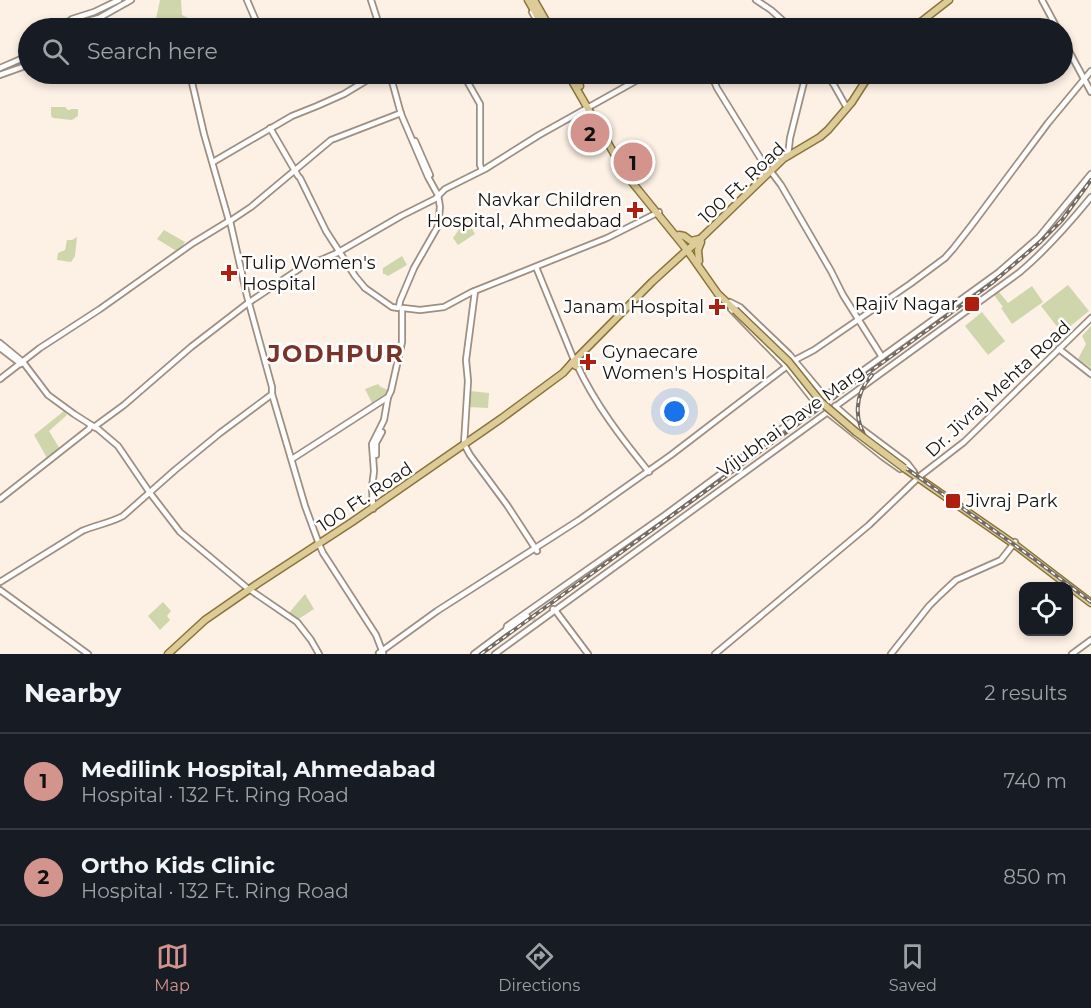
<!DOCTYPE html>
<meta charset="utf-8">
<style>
body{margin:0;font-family:Montserrat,sans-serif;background:#20242c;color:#f1f3f6}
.controls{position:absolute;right:18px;bottom:18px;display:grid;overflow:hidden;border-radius:12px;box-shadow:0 3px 9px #0003}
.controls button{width:54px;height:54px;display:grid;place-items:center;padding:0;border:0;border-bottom:2px solid #363941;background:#171b24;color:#f1f3f6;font:30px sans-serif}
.you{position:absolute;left:675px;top:412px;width:21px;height:21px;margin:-15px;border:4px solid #fff;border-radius:50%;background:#1a73e8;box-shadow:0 0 0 9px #1a73e833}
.badge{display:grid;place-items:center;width:39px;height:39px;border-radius:50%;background:#d3948e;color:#111;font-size:20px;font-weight:700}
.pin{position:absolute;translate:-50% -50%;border:3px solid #fff;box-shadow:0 2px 6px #0006}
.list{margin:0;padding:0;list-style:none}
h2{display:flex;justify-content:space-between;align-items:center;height:78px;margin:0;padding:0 24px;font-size:26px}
h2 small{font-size:20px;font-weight:400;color:#9ea1a6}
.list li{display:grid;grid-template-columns:39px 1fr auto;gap:18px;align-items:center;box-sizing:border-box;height:96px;padding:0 24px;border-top:2px solid #363941}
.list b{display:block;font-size:22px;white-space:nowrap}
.list p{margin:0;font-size:20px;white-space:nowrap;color:#9ea1a6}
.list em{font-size:20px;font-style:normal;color:#9ea1a6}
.icon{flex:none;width:33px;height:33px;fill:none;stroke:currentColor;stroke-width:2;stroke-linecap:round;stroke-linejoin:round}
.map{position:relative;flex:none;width:1091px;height:654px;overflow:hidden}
.search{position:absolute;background:#171b24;box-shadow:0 3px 9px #0003;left:18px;right:18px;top:18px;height:66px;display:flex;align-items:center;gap:15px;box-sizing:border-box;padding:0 21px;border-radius:33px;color:#9ea1a6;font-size:22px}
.sheet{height:270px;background:#171b24}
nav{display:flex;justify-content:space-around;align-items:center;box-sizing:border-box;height:84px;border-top:2px solid #363941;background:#171b24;font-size:16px;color:#9ea1a6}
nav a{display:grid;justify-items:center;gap:3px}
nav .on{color:#d3948e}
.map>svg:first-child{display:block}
.green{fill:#cfd6ac}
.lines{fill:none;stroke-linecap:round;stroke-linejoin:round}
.secondary-tunnel{stroke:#dacfc4;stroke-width:4.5;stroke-dasharray:4.5 2;stroke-linecap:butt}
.secondary-casing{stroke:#9e8f82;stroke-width:8}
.primary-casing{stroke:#8a743a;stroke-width:9}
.secondary{stroke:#fff;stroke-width:4.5}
.primary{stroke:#decc98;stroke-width:6}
.rail-casing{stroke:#736b64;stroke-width:4}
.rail{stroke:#fff;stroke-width:1.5;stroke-dasharray:4.5;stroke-linecap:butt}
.primary-bridge-casing{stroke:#8a743a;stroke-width:9;stroke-linecap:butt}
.primary-bridge{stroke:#decc98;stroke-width:6}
.poi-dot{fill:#ae1f10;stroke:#fff;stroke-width:2}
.labels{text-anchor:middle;stroke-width:5;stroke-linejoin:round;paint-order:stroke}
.street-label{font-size:18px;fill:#16110c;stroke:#fff}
.poi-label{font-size:18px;fill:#16110c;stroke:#fff;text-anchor:end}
.district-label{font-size:24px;font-weight:bold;letter-spacing:1.5px;fill:#793429;stroke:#fff}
</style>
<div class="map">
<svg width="1091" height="654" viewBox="0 0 1091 654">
<rect width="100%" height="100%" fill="#fdf0e5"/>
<g class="green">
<path d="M160,0H181L182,15L190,19L194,28H154Z"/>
<path d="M51,107H65L68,110H70L71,109H78V116L72,120L53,118L51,116Z"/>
<path d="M463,224L470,225L475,234L458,245L453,238Z"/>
<path d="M164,230L185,242L178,252L157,239Z"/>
<path d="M77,237L75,256L71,262L57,260L58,253L65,250L67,240H72Z"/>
<path d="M402,256L407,265L388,276L385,274H383V268Z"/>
<path d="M1068,285L1089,311L1062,333L1041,306Z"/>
<path d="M1032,286L1043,302L1012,324L1001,308L1003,307L994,295L999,292L1008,303Z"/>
<path d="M982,312L1005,341L988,355L965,326Z"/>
<path d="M1091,326V368L1078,359L1086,344L1082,336Z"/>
<path d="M378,384L381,387L388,390L387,393L372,403L365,389Z"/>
<path d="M470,391L489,393L488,408L468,407Z"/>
<path d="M64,411L67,415L49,431L60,449L47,458L34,435Z"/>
<path d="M305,594L314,609L297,620L288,614Z"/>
<path d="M163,602L171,611L167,616L170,620L160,630L148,616Z"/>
</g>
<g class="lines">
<path class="secondary-tunnel" d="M527,616H529L535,620"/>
<g class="secondary-casing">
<g id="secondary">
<path d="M247,0L259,28"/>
<path d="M371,0L380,28"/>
<path d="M756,0L771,10L791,28"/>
<path d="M1042,0L1057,28"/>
<path d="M532,12L541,28"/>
<path d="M60,28L72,19L94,12L119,0"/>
<path d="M70,28L74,25L99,18L131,0"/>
<path d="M1062,38L1091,92"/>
<path d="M0,68L28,56"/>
<path d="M190,74L204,134L229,221"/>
<path d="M390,74L401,114L428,177L438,195L440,207L438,226L414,268L400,301L399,307"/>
<path d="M463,74L480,104V165L482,170"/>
<path d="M711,74L717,88L767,169L772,173L781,185L831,271L843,295L882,357"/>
<path d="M826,74L834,85L847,108"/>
<path d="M0,75L28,65"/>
<path d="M270,128L298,176L300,178L326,231L355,276L365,288"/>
<path d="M415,141L430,175"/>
<path d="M788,156L790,138L806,74"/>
<path d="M213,162L292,116L317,106L344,94L377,74"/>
<path d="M230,221L247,296L272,387V394L305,506L319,544L323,553L376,635L383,653"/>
<path d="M230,221L251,207L331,140L401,113"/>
<path d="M337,253L401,216L435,199L445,189L485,169L539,135L648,74"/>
<path d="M536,267L574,360"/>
<path d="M365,288L392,307L398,308"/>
<path d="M475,291L466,360L468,381L464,444L470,455L507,505L537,551"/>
<path d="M730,302L740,307L789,354L825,397"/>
<path d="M403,308L420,310L444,307L472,292L607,238L659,212"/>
<path d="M731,309L789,369L815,402"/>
<path d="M0,343L23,362L48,395L74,414L96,428"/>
<path d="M0,348L21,364"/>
<path d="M1059,349L1091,374"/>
<path d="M577,365C595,404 622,439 649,472"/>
<path d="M0,379L40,348L100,309L193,243L229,221"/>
<path d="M835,406L859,427L907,463L914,472"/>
<path d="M827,412L883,457L900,469"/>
<path d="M94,427L124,405L191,347L248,303L308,263L321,260L337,253"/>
<path d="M98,429L118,446L150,493L180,532L246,587L297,622L311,640L319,654"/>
<path d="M376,455V443L382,432"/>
<path d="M292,459L388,397"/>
<path d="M0,499L89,429L91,425"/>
<path d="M373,509L372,487L374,471L372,444L384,420L388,397L391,391L402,342V310"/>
<path d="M0,582L82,531C96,525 110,523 123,516L175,470L220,433L271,395"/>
<path d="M0,590L88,654"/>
<path d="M553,609L555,610L588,654"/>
<path d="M506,630L514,626L527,616"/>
<path d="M379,653L437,611L579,520L671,455L795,360L814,350L910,284L945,258L953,249L971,226L1048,123L1091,71"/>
<path d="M474,654L506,630L507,626L665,515L803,413L813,406L815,402L850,380L999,272L1039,237L1091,174"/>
<path d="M495,654L1020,272C1047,249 1069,224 1091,197"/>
<path d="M715,654L869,525L920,476L964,442L1091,318"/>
<path d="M891,654L929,606L940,595L956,580L1001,560L1015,542"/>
<path d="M1072,654L1091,640"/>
</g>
</g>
<g class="primary-casing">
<g id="primary">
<path d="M528,0L544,28"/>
<path d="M534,0L550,28"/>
<path d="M913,28L949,0"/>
<path d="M568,74L627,176L687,250L718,294L735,310"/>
<path d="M573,74L580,86"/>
<path d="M679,235L684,236L691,241L699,239"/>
<path d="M699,261L698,250L701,242"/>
<path d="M575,360L652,282L687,250L695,244L783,159L820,137L828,130L852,102L870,74"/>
<path d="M575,360L578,362L576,366L572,363Z"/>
<path d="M904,468L1018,547L1091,603"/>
<path d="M168,654L205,620L257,584L352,522L502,418L563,373L572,363"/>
</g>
</g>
<use href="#secondary" class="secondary"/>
<use href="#primary" class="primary"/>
<g class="rail-casing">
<g id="rail">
<path d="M872,375C854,394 853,421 869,442L1033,558L1091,602"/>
<path d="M481,654L992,283L1039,243L1062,220L1091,180"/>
</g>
</g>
<use href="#rail" class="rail"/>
<g class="primary-bridge-casing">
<path id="primary-bridge" d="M735,310L789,362L821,402L856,432L904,468"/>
</g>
<use href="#primary-bridge" class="primary-bridge"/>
</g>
<g class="poi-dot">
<path d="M632 201h6v6h6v6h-6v6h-6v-6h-6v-6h6z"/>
<path d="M226 264h6v6h6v6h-6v6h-6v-6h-6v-6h6z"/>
<rect x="964" y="296" width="16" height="16" rx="3"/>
<path d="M714 298h6v6h6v6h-6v6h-6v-6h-6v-6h6z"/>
<path d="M585 353h6v6h6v6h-6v6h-6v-6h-6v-6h6z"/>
<rect x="945" y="493" width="16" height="16" rx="3"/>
</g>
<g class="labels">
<g class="street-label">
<text transform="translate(742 183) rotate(-43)" y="6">100 Ft. Road</text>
<text transform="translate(998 389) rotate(-43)" y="6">Dr. Jivraj Mehta Road</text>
<text transform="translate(791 421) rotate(-36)" y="6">Vijubhai Dave Marg</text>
<text transform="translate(365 497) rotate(-34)" y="6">100 Ft. Road</text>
</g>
<g class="poi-label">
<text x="622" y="206">Navkar Children<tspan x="622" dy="21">Hospital, Ahmedabad</tspan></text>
<text x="242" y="269" text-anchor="start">Tulip Women's<tspan x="242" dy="21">Hospital</tspan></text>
<text x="958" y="310">Rajiv Nagar</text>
<text x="704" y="313">Janam Hospital</text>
<text x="602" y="358" text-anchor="start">Gynaecare<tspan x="602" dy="21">Women's Hospital</tspan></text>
<text x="966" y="507" text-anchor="start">Jivraj Park</text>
</g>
<g class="district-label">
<text x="336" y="362">JODHPUR</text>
</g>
</g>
</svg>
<div class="controls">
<button><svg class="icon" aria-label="locate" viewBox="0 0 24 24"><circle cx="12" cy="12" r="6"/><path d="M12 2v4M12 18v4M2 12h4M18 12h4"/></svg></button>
</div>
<div class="you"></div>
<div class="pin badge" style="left:633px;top:162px">1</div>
<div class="pin badge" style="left:590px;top:133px">2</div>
<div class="search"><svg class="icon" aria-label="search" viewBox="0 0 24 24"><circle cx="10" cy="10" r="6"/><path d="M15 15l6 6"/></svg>Search here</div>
</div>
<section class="sheet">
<h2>Nearby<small>2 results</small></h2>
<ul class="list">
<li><span class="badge">1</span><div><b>Medilink Hospital, Ahmedabad</b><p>Hospital · 132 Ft. Ring Road</p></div><em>740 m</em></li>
<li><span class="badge">2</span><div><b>Ortho Kids Clinic</b><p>Hospital · 132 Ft. Ring Road</p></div><em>850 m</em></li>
</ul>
</section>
<nav>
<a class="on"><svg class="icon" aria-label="map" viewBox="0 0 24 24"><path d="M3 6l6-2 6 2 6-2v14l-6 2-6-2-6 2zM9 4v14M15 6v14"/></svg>Map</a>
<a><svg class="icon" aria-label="directions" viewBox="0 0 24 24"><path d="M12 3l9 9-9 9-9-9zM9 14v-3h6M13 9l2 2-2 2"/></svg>Directions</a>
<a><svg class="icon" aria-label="saved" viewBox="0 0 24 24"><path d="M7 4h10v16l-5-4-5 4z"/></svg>Saved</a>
</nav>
